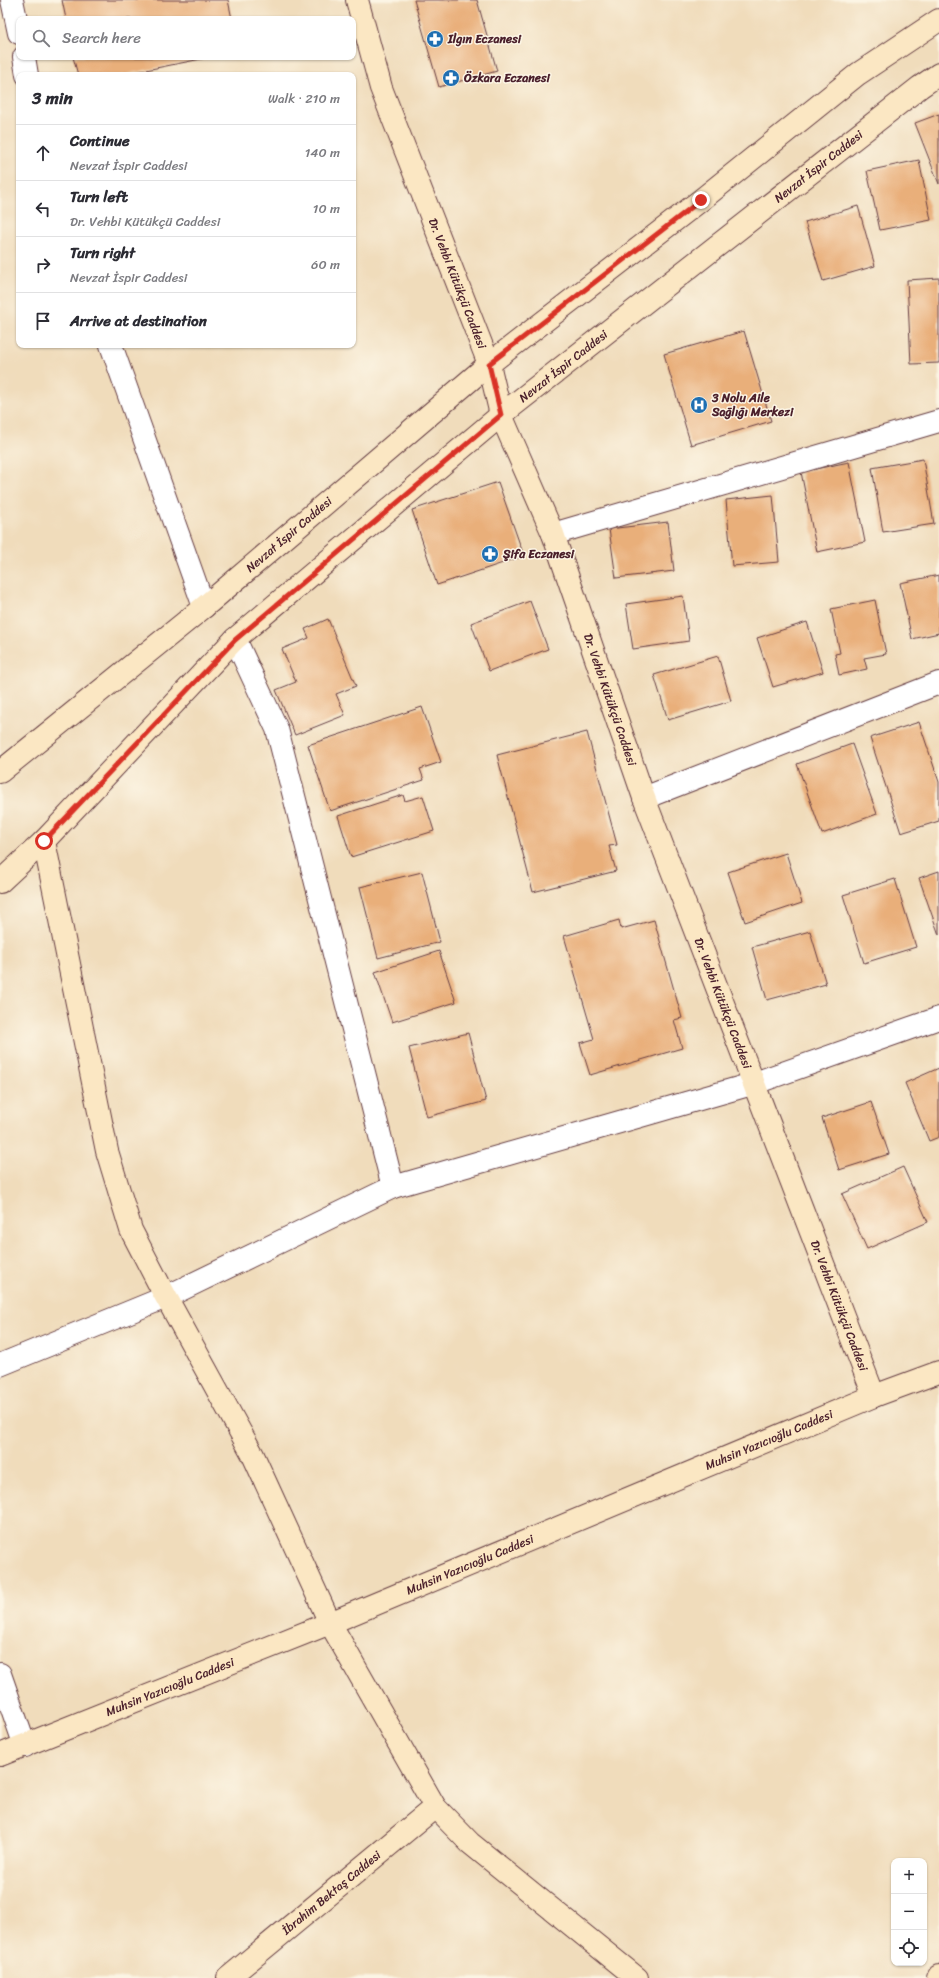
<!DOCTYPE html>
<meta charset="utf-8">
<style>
body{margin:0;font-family:Sriracha,sans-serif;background:#f7f7f7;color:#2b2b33}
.controls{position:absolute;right:12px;bottom:12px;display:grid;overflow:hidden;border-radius:8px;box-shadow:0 1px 3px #0004}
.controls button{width:36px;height:36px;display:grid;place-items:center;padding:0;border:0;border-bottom:1px solid #e1e1e2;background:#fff;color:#2b2b33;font:20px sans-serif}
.stop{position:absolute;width:12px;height:12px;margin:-9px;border:3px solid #d93025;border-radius:50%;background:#fff}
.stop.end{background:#d93025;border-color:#fff;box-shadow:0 1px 4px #0008}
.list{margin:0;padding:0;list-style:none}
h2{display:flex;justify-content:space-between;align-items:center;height:52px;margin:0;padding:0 16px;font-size:17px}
h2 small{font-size:13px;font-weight:400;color:#7c7c81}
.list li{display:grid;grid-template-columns:26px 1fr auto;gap:12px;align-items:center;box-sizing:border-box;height:56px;padding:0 16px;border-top:1px solid #e1e1e2}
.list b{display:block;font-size:15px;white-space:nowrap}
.list p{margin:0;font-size:13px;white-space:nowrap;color:#7c7c81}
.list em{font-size:13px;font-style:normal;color:#7c7c81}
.icon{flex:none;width:22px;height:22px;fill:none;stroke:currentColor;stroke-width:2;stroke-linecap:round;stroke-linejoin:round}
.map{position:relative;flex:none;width:939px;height:1978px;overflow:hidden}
.search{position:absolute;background:#fff;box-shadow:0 1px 3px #0004;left:16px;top:16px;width:340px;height:44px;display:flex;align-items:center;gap:10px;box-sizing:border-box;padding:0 14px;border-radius:8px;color:#7c7c81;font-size:15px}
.panel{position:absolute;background:#fff;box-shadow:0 1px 3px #0004;left:16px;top:72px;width:340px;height:276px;border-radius:8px}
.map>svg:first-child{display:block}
.building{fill:#e9af7a}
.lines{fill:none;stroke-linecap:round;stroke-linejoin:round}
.street-casing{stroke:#633b41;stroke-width:24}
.secondary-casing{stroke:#633b41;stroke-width:24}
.street{stroke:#fff;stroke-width:22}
.secondary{stroke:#fbe7c3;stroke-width:22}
.route{stroke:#d93025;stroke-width:5}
.labels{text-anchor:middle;stroke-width:3;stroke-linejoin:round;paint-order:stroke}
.poi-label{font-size:12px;font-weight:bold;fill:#4a1f2b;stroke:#fcf5e5;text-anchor:start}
.street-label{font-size:12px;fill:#4a1f2b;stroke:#fcf5e5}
</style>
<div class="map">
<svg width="939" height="1978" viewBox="0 0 939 1978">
<rect width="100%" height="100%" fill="#fcf5e5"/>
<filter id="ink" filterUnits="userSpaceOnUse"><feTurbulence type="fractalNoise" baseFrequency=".025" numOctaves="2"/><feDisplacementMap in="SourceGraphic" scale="8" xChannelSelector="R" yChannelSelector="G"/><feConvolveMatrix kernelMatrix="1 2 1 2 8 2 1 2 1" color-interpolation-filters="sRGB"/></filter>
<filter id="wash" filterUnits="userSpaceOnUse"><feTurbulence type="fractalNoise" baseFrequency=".012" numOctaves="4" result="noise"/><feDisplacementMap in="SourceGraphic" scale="16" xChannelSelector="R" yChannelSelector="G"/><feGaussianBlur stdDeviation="0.9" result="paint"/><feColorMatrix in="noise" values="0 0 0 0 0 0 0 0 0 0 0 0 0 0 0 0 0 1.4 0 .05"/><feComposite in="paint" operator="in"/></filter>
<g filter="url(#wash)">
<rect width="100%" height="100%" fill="#f0dcbb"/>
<g id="blocks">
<g class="building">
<path d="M62,0H228L232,19H66Z"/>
<path d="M414,0H477L497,71L439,87Z"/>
<path d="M73,57H206V58L121,75H78Z"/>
<path d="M939,114V184L915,123Z"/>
<path d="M919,160L931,220L880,230L867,171Z"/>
<path d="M858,206L875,266L823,281L805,222Z"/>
<path d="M939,278V363L911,364L907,280Z"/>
<path d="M744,331L771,421L691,445L664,354Z"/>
<path d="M923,459L934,524L883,532L872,468Z"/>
<path d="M849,462L865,542L817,552L801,472Z"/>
<path d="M498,482L524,556L437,585L412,510Z"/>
<path d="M773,495L779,562L732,566L726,500Z"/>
<path d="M668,522L674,571L616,578L609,529Z"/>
<path d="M939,575V633L912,639L900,583Z"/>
<path d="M683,596L689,641L633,649L626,604Z"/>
<path d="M875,600L886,654L864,658L867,669L839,675L835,654L840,653L831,609Z"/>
<path d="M530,601L548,649L489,671L471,623Z"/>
<path d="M328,619L356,686L336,694L345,715L295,735L276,690L296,682L282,649L309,638L305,629Z"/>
<path d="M807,622L823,672L773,687L757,638Z"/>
<path d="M718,656L731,701L668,720L654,675Z"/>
<path d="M422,707L441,762L420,769L424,780L330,811L308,745Z"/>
<path d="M919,722L939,782V821L901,833L870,738Z"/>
<path d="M587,732L617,845L609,846L616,871L533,892L497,755Z"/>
<path d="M852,744L877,814L822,834L797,764Z"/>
<path d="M403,795L405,801L423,796L434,831L351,857L338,816Z"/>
<path d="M786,853L802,903L745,922L728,872Z"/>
<path d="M939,871V935L919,878Z"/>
<path d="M422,872L440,942L378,958L360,887Z"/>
<path d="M895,879L916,947L864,963L843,895Z"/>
<path d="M619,920L621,929L654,920L682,1018L674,1020L682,1048L590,1075L580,1043L594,1039L564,936Z"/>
<path d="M810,931L826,984L767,1000L752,947Z"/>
<path d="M439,951L456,1002L392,1022L375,972Z"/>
<path d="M468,1033L486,1101L427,1117L409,1048Z"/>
<path d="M939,1068V1137L929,1141L905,1083Z"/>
<path d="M871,1102L889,1154L839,1170L822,1118Z"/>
<path d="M903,1167L928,1222L867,1249L842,1194Z"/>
</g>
</g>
</g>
<g filter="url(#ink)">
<use href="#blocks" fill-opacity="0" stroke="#633b41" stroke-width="1"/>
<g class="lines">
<g class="street-casing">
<g id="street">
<path d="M12,0L19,33"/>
<path d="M24,57L27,75"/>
<path d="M111,345L204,607"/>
<path d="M553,534L939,421"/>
<path d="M235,639L277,729L393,1187"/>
<path d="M644,798L939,683"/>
<path d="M0,1365L166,1297L393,1187L752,1084L939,1018"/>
<path d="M0,1674L25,1746"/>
</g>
</g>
<g class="secondary-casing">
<g id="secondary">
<path id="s1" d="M357,0L381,88L489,364L501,415L553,534L644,798L874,1396"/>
<path id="s2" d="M0,772L204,607L489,364L701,200L858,74L939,20"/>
<path d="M44,841L107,1151L131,1230L160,1286L253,1455L330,1623L435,1807L470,1843L637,1978"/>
<path id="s3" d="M0,882L44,841L235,639L501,415L920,87L939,74"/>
<path id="s4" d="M0,1755L330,1623L874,1396L939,1372"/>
<path id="s5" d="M228,1978L435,1807"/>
<path d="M938,1978L939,1976"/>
</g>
</g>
<use href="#street" class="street"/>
<use href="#secondary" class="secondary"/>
</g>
</g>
<g class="lines" filter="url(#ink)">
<path class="route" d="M44,841L235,640L501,415L489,364L701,200"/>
</g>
<defs>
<g id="pharmacy-disc" transform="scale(0.9)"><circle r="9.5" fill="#1f6fb2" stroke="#fcf5e5"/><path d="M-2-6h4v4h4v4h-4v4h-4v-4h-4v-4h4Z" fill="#fff"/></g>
<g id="hospital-disc" transform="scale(0.9)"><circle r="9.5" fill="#1f6fb2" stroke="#fcf5e5"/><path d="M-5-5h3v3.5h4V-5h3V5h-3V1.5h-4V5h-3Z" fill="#fff"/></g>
</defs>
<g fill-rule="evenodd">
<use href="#pharmacy-disc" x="435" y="39"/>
<use href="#pharmacy-disc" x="451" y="78"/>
<use href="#hospital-disc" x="699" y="405"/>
<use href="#pharmacy-disc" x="490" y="554"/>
</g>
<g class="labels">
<g class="poi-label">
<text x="448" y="43">Ilgın Eczanesi</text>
<text x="464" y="82">Özkara Eczanesi</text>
<text x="712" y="402">3 Nolu Aile<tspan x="712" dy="14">Sağlığı Merkezi</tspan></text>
<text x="503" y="558">Şifa Eczanesi</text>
</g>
<g class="street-label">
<text dy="4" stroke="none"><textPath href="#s3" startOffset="1089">Nevzat İspir Caddesi</textPath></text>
<text dy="4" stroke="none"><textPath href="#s1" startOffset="301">Dr. Vehbi Kütükçü Caddesi</textPath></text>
<text dy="4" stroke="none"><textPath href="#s3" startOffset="765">Nevzat İspir Caddesi</textPath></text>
<text dy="4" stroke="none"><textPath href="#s2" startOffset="374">Nevzat İspir Caddesi</textPath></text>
<text dy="4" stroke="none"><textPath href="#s1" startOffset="745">Dr. Vehbi Kütükçü Caddesi</textPath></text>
<text dy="4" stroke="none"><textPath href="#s1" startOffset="1069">Dr. Vehbi Kütükçü Caddesi</textPath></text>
<text dy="4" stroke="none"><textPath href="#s1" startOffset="1393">Dr. Vehbi Kütükçü Caddesi</textPath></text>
<text dy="4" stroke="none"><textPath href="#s4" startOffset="831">Muhsin Yazıcıoğlu Caddesi</textPath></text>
<text dy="4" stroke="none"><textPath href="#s4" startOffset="507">Muhsin Yazıcıoğlu Caddesi</textPath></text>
<text dy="4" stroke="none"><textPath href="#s4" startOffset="183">Muhsin Yazıcıoğlu Caddesi</textPath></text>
<text dy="4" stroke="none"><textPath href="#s5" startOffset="134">İbrahim Bektaş Caddesi</textPath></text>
</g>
</g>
</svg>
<div class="controls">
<button>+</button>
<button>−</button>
<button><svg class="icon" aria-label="locate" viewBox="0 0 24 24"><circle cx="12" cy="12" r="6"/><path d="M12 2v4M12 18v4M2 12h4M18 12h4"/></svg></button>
</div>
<div class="stop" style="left:44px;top:841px"></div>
<div class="stop end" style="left:701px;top:200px"></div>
<div class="search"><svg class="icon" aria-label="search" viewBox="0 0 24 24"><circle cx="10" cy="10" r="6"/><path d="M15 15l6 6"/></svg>Search here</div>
<section class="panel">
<h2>3 min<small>Walk · 210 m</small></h2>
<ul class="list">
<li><svg class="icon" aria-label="ahead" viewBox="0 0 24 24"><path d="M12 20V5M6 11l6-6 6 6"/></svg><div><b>Continue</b><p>Nevzat İspir Caddesi</p></div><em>140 m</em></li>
<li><svg class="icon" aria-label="left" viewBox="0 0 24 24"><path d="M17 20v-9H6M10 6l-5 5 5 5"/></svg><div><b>Turn left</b><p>Dr. Vehbi Kütükçü Caddesi</p></div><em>10 m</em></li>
<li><svg class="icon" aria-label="right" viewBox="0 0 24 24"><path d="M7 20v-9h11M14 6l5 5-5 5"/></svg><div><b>Turn right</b><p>Nevzat İspir Caddesi</p></div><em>60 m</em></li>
<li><svg class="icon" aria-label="arrive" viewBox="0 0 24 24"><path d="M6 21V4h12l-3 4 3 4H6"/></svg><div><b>Arrive at destination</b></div></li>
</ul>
</section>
</div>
